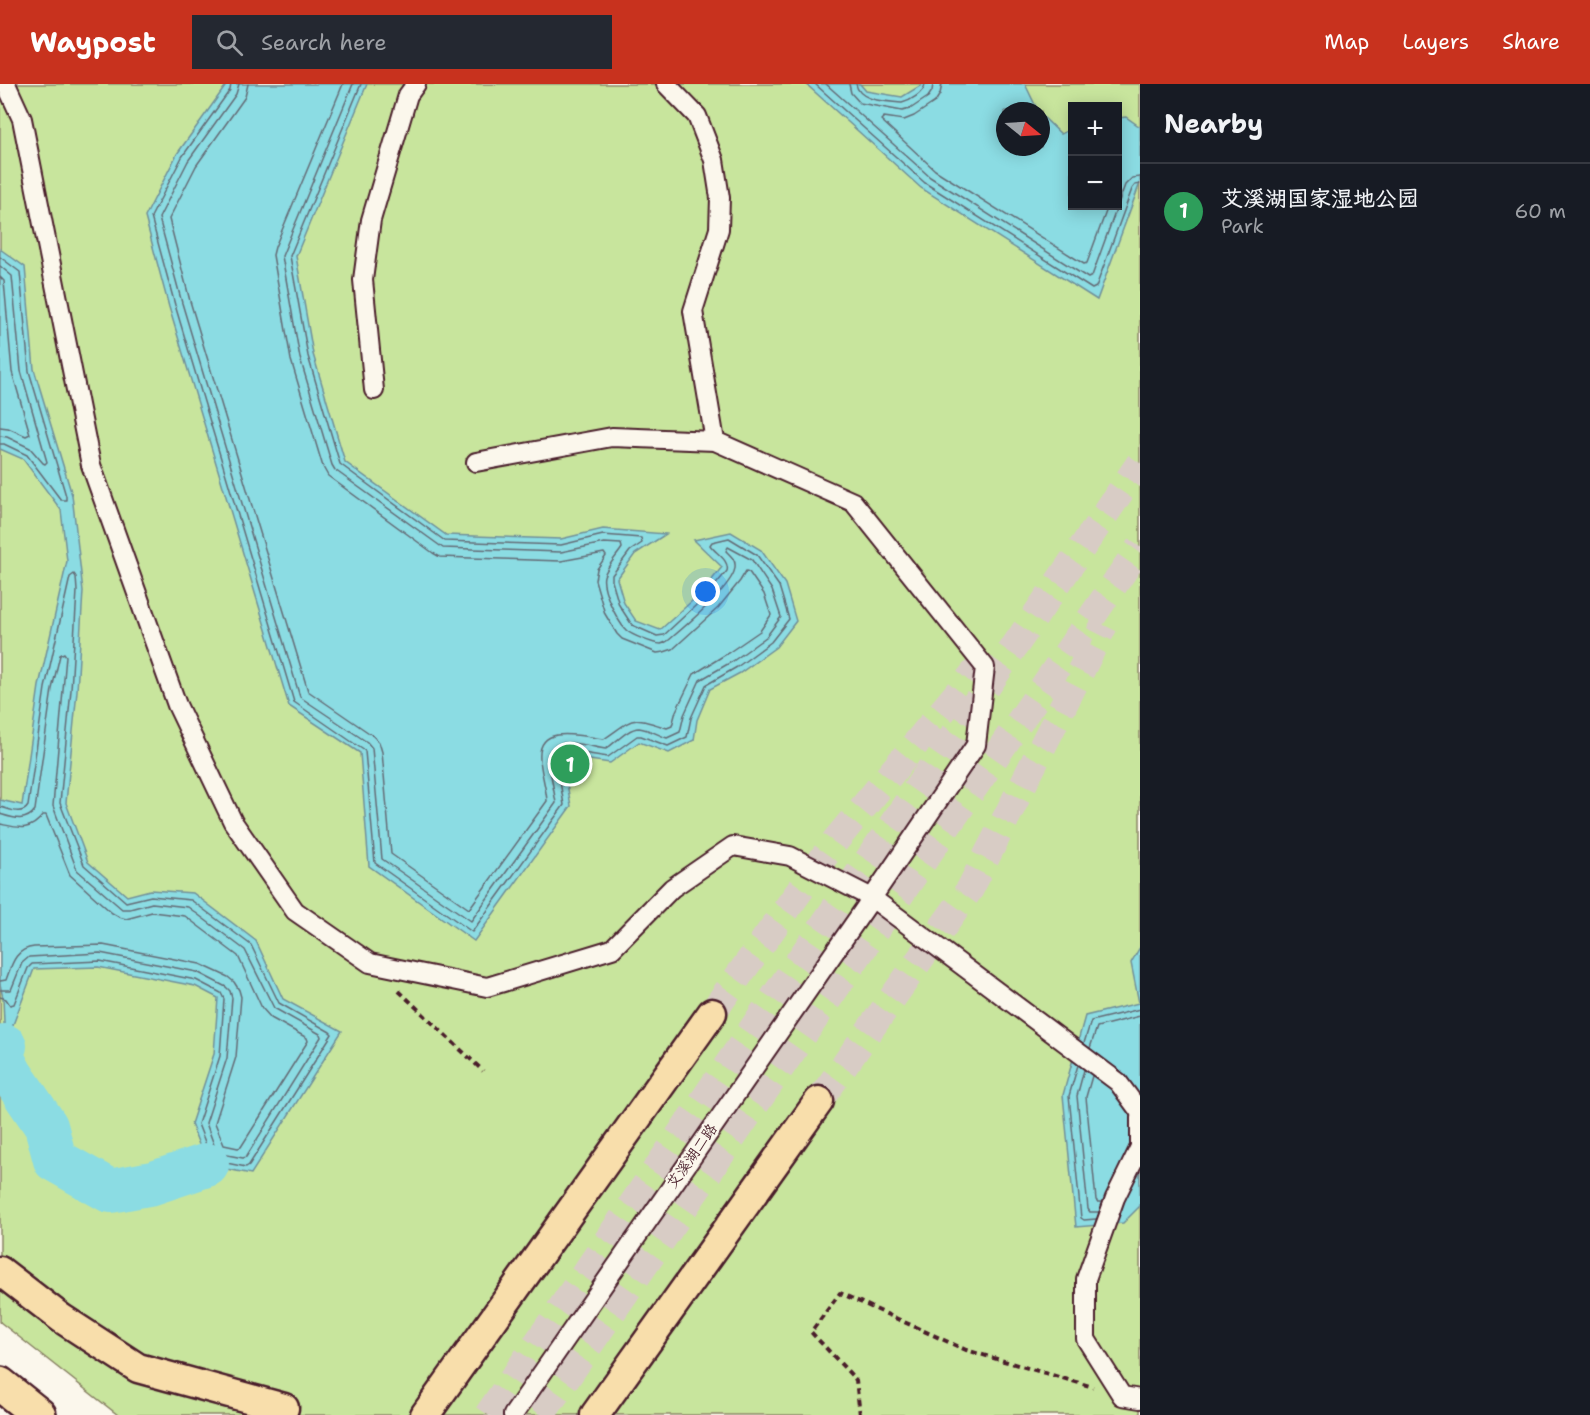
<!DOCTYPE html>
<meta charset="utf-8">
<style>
body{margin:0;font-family:"Shantell Sans","LXGW WenKai TC",sans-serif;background:#242831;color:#f1f3f6}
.controls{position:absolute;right:18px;top:18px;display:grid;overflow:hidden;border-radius:0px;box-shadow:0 3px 15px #0003}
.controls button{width:54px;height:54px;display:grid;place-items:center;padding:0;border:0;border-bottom:2px solid #363941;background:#171b24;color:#f1f3f6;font:30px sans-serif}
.compass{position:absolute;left:996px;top:18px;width:54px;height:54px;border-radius:50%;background:#171b24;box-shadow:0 3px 15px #0003;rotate:108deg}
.you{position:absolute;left:706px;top:508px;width:21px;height:21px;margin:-15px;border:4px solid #fff;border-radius:50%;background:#1a73e8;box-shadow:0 0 0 9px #1a73e833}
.badge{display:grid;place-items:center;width:39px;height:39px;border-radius:50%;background:#c8321e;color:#fff;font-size:20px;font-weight:700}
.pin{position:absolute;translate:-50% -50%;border:3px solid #fff;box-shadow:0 2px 6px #0006}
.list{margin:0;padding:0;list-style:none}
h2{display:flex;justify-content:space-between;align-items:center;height:78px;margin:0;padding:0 24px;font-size:26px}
h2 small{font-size:20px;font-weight:400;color:#9ea1a6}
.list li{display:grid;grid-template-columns:39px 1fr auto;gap:18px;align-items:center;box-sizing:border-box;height:96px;padding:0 24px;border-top:2px solid #363941}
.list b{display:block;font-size:22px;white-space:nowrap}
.list p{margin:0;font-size:20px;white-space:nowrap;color:#9ea1a6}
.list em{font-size:20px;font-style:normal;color:#9ea1a6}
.icon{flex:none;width:33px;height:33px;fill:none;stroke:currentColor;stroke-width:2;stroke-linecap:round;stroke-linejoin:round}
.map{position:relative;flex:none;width:1140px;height:1331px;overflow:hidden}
header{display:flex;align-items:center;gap:36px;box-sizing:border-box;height:84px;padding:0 30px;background:#c8321e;color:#fff}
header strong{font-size:28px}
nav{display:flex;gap:33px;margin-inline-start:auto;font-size:21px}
.search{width:420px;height:54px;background:#242831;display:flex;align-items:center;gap:15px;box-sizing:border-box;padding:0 21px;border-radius:0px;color:#9ea1a6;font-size:22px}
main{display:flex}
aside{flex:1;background:#171b24}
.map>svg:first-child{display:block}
.green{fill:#c8e59d;stroke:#898264;stroke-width:1.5;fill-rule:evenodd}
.water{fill:#8bdce3;stroke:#719099;stroke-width:1.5}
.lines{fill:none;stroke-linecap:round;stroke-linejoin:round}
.shore{stroke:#646b75;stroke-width:1.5}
.river{stroke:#8bdce3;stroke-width:44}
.primary-tunnel{stroke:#d8ccc5;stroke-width:28;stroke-dasharray:28 14;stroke-linecap:butt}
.street-casing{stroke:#4a1f2b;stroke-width:22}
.primary-casing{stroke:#4a1f2b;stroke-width:33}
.highway-casing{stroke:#4a1f2b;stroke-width:38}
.path{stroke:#4a1f2b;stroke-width:4;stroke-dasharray:6 4.5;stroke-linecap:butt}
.street{stroke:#fbf7ec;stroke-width:18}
.primary{stroke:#f8deab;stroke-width:28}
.highway{stroke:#f8deab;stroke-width:33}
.labels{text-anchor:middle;stroke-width:4.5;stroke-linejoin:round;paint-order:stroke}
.street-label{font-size:15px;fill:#4a1f2b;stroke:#fbf7ec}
</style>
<header>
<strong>Waypost</strong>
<div class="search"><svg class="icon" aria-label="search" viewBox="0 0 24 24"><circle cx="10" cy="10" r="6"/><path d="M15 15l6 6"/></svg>Search here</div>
<nav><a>Map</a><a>Layers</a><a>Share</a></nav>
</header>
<main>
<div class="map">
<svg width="1140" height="1331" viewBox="0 0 1140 1331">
<rect width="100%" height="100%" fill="#fbf7ec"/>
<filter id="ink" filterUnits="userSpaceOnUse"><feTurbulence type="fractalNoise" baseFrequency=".0167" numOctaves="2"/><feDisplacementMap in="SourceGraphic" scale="12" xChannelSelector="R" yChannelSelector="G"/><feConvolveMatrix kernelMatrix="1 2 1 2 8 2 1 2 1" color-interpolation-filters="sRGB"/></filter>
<g filter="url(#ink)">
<path class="green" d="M0,0H1140V1331H118L0,1238ZM1072,22H1118V122H1072ZM1005,27H1041V63H1005Z"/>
<g class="water">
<path d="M227,0H367L296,172L313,270L345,378L446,451L561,455L603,445L666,450L635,470L617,495L624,519L636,537L660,546L703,507L722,483L694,456L731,448L761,466L785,500L796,537L776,563L740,589L710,605L697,636L694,656L669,669L639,658L610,679L562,672L571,722L474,857L369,782L360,669L289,622L169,223L145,133L177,70Z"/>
<path d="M806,0H860L866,7L902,13L923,0H1025L1038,27H1005V63H1041V31L1061,50L1072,44V122H1118V34L1126,33L1140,43V99L1097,216L921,104Z"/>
<path d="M0,165L25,183L34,285L72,411L83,507L77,607L66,719L88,778L127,812L150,806L193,809L256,857L283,915L342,947L251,1090L207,1081L191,1040L214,970L218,914L195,902L98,883L34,885L5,962L3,914L0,900V716L22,721L39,602L67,477L61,426L23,375L0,365Z"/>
<path d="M1140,863V1122L1123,1139L1076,1143L1063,1011L1085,932L1139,919L1131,879Z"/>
</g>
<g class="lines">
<g class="shore">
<path d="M231,0L230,6L182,73L151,133L175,221L294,618L365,667L375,779L472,848L564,721L556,674L558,668L564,666L608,673L637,652H641L668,662L687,653L691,634L706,601L737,583L771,558L789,535L779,502L757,471L729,454L712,458L710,461C715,469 730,476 727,487L707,511L664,551L657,552L632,541L619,521L612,497V491L630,467L642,459L641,454L603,451L561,461L445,457L340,380L308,272L290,172L361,0"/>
<path d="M239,0L236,10L188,77L159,134L182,219L300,613L367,658L372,664L382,775L471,837L556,719L548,674C551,648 589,663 606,665C615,659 628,644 639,644C648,645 659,651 667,654L680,648L684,631L700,596L733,577L766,553L781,533L772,506L752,476L728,463L726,467C731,472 736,476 735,483C735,501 683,544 669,556C666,558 665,559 661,560C654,560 631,551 626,546C617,537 601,504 604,492C607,482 617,472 622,464L621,460L604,459L561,468L443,464L335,386L332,381L300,274L282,172L353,0"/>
<path d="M248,0L245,13L196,82L169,135L190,217L308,607L372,651L379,658L382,668L391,770L469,825L547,717C546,703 541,689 540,675C537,638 584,653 604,655C635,634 629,631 667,644L672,642L676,627L694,590L728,569L760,547L771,531L764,510L749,488L746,487L740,497L718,524L673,565L664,568L657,569L622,555L617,550L605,530L595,496L597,485L606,472L604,469L561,477L440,473L433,469L328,392L323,383L291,276L273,171L275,163L343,0"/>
<path d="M815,0L925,99L1092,205L1096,203L1132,105L1135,101L1140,100"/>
<path d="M826,0L930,93L1088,194L1092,192L1125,101L1132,94L1140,93"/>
<path d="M849,0L851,9L860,19L902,27L910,25L928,13L932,7L933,0"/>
<path d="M856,0C859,18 887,17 902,19C910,17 924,9 925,0"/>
<path d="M942,0L940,10L935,18L914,32L904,36L884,33L881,36L935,86L1084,180L1087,179L1108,122"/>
<path d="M0,173L20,188L29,287L66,412V416H61L27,371L4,360H0"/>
<path d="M0,182L12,192L21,287L47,378L45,380L43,379L30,364L7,353L0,352"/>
<path d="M0,193L4,197L12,288L30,350L26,352L8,344L0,343"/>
<path d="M0,723C9,725 22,732 28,722L45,604L70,493L74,490L76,493L77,507L71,606L60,719L84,781L126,818L151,812L191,816L251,861L279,919L330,948L332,950L249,1081L246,1083L212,1076L198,1040L220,972L224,915L221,909L196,896L100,877L32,880L28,884L14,920L10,921L6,915L0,913"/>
<path d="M0,730C13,734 26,739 35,726L52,605L60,571L64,569L66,572L53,722L77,786L122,825H130L152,819L188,823L245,866L274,924L320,950L321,953L246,1073L243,1074L217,1069L206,1039L227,974L232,914L230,907L226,903L197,888L100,869L29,873L22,879L11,906H0"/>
<path d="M0,740C19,744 30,748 43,731H46L70,791L112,829L119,833L126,835L152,828L185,832L238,872L262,924L271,934L307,954L308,957L241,1063L238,1064L224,1061L215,1039L236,973L241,913L239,906L234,898L228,893L200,880L103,861L34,863C15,865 12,880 6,896L0,897"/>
<path d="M1084,959L1091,937L1140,925"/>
<path d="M1090,964L1097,943L1140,932"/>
<path d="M1078,981L1069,1012L1081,1134L1084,1136L1096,1135"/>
<path d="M1084,986L1077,1012L1088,1125L1090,1128H1099"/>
<path d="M1092,992L1086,1013L1096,1116L1098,1118H1102"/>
</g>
<path class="river" d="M5,962L1,971L11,990L46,1042L55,1076L110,1107L153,1099L207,1081"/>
<g class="primary-tunnel">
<path d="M712,929L836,756L993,566"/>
<path d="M819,1017L970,805L1104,541"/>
<path d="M488,1331L1140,379"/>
<path d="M541,1331L1140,463"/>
</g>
<g class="street-casing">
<g id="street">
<path d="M6,0L22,35L91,381L177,621L233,738L295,827L370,879L487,903L612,865L672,804L733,762L790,772L872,814L1118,998L1140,1028"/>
<path d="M666,0L697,32L714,76L720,114L719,145L693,227L715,357"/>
<path d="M374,306L363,196L371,136L408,11L416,0"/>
<path d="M476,378L612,353L715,357L853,418L985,583L976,661L872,814L513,1331"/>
<path d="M1140,1034V1063L1115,1114L1086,1195V1255L1122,1312L1140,1315"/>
</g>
</g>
<g class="primary-casing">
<g id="primary">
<path d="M0,1187L61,1234L138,1284L284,1324"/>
<path d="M425,1331L712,929"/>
<path d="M595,1331L819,1017"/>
</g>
</g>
<g class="highway-casing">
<path id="highway" d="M0,1300L39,1331"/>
</g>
<g class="path">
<path d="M399,907L483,987"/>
<path d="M860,1331L856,1296L811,1248L840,1209L966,1266L1093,1303"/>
</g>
<use href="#street" class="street"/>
<use href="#primary" class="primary"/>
<use href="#highway" class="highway"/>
</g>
</g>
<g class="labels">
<g class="street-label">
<text transform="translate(692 1072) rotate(-55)" y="5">艾溪湖二路</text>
</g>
</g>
</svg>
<div class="controls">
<button>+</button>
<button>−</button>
</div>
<svg class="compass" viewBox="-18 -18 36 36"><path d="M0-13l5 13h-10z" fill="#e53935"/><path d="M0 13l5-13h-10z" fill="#9ea1a6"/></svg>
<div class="you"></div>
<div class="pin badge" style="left:570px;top:680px;background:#2e9e5b">1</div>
</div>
<aside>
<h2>Nearby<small></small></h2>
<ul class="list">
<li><span class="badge" style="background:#2e9e5b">1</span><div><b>艾溪湖国家湿地公园</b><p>Park</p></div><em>60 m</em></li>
</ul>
</aside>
</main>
